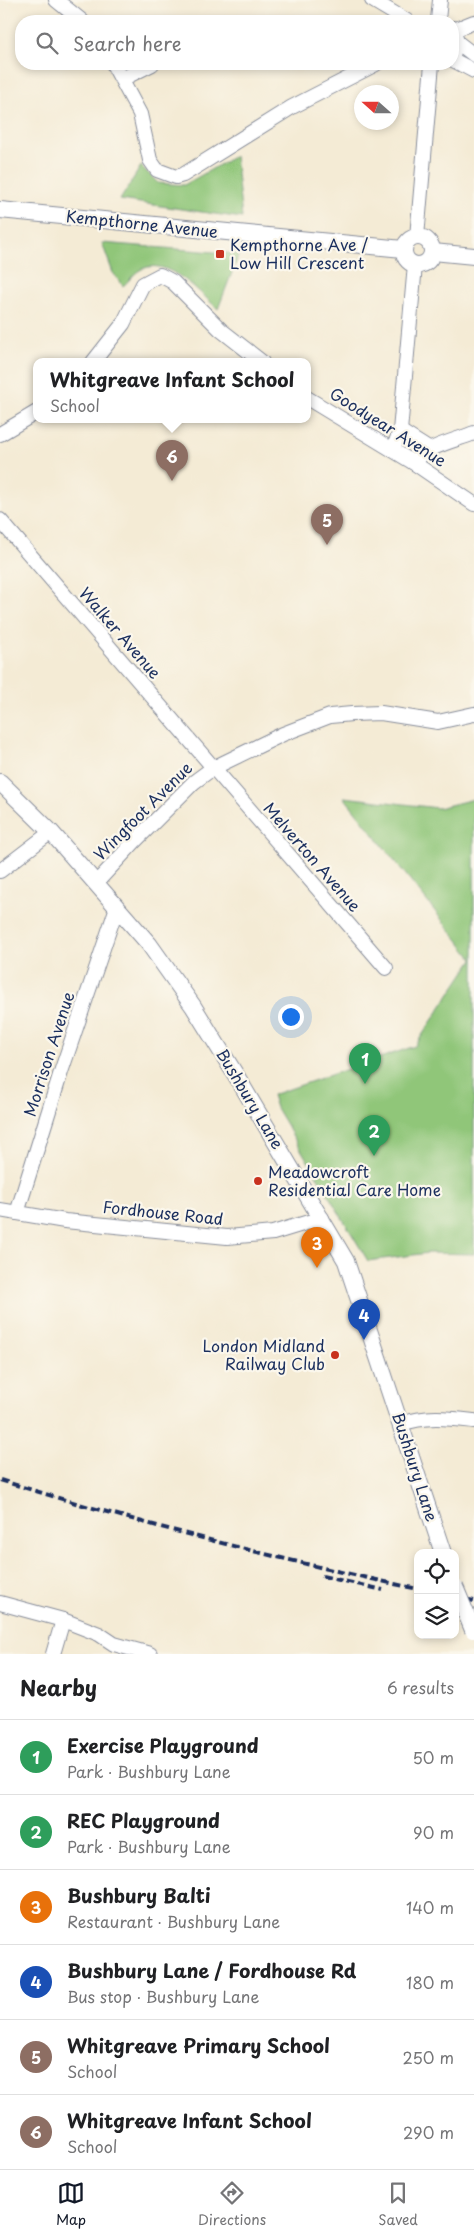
<!DOCTYPE html>
<meta charset="utf-8">
<style>
body{margin:0;font-family:"Playpen Sans",sans-serif;background:#f2f2f2;color:#202124}
.controls{position:absolute;right:15px;bottom:15px;display:grid;overflow:hidden;border-radius:10px;box-shadow:0 2px 8px #0003}
.controls button{width:45px;height:45px;display:grid;place-items:center;padding:0;border:0;border-bottom:1px solid #e0e0e0;background:#fff;color:#202124;font:25px sans-serif}
.compass{position:absolute;left:354px;top:85px;width:45px;height:45px;border-radius:50%;background:#fff;box-shadow:0 2px 8px #0003;rotate:291deg}
.you{position:absolute;left:290px;top:1016px;width:18px;height:18px;margin:-12px;border:4px solid #fff;border-radius:50%;background:#1a73e8;box-shadow:0 0 0 8px #1a73e833}
.badge{display:grid;place-items:center;width:32px;height:32px;border-radius:50%;background:#111827;color:#fff;font-size:16px;font-weight:700}
.pin{position:absolute;translate:-50% -41px;filter:drop-shadow(0 1px 2px #0008)}
.pin::after{content:'';position:absolute;top:26px;width:18px;height:15px;background:inherit;clip-path:polygon(0 0,100% 0,50% 100%)}
.popup{position:absolute;left:33px;top:358px;width:278px;height:65px;box-sizing:border-box;display:grid;place-content:center;border-radius:10px;background:#fff;filter:drop-shadow(0 1px 4px #0005);font-size:16px;white-space:nowrap;color:#757577}
.popup b{font-size:19px;color:#202124}
.popup::after{content:'';position:absolute;left:50%;top:100%;margin-left:-10px;border:10px solid transparent;border-top-color:#fff}
.list{margin:0;padding:0;list-style:none}
h2{display:flex;justify-content:space-between;align-items:center;height:65px;margin:0;padding:0 20px;font-size:21px}
h2 small{font-size:16px;font-weight:400;color:#757577}
.list li{display:grid;grid-template-columns:32px 1fr auto;gap:15px;align-items:center;box-sizing:border-box;height:75px;padding:0 20px;border-top:1px solid #e0e0e0}
.list b{display:block;font-size:19px;white-space:nowrap}
.list p{margin:0;font-size:16px;white-space:nowrap;color:#757577}
.list em{font-size:16px;font-style:normal;color:#757577}
.icon{flex:none;width:28px;height:28px;fill:none;stroke:currentColor;stroke-width:2;stroke-linecap:round;stroke-linejoin:round}
.map{position:relative;flex:none;width:474px;height:1654px;overflow:hidden}
.search{position:absolute;background:#fff;box-shadow:0 2px 8px #0003;left:15px;right:15px;top:15px;height:55px;display:flex;align-items:center;gap:12px;box-sizing:border-box;padding:0 18px;border-radius:20px;color:#757577;font-size:19px}
.sheet{height:515px;background:#fff}
nav{display:flex;justify-content:space-around;align-items:center;box-sizing:border-box;height:70px;border-top:1px solid #e0e0e0;background:#fff;font-size:14px;color:#757577}
nav a{display:grid;justify-items:center;gap:2px}
nav .on{color:#111827}
.map>svg:first-child{display:block}
.green{fill:#90c679;stroke:#567a6c}
.lines{fill:none;stroke-linecap:round;stroke-linejoin:round}
.minor-casing{stroke:#888d9a;stroke-width:16}
.tertiary-casing{stroke:#888d9a;stroke-width:18}
.minor{stroke:#fff;stroke-width:14}
.tertiary{stroke:#fff;stroke-width:16}
.rail{stroke:#1b2f5e;stroke-width:4;stroke-dasharray:8 4;stroke-linecap:butt}
.tertiary-bridge-casing{stroke:#888d9a;stroke-width:18;stroke-linecap:butt}
.tertiary-bridge{stroke:#fff;stroke-width:16}
.poi-dot{fill:#c8321e;stroke:#fbf7ec;stroke-width:2}
.labels{text-anchor:middle;stroke-width:4.5;stroke-linejoin:round;paint-order:stroke}
.street-label{font-size:16px;fill:#1b2f5e;stroke:#fbf7ec}
.poi-label{font-size:16px;fill:#1b2f5e;stroke:#fbf7ec;text-anchor:start}
</style>
<div class="map">
<svg width="474" height="1654" viewBox="0 0 474 1654">
<rect width="100%" height="100%" fill="#fbf7ec"/>
<filter id="ink" filterUnits="userSpaceOnUse"><feTurbulence type="fractalNoise" baseFrequency=".02" numOctaves="2"/><feDisplacementMap in="SourceGraphic" scale="10" xChannelSelector="R" yChannelSelector="G"/><feConvolveMatrix kernelMatrix="1 2 1 2 8 2 1 2 1" color-interpolation-filters="sRGB"/></filter>
<filter id="wash" filterUnits="userSpaceOnUse"><feTurbulence type="fractalNoise" baseFrequency=".0096" numOctaves="4" result="noise"/><feDisplacementMap in="SourceGraphic" scale="20" xChannelSelector="R" yChannelSelector="G"/><feGaussianBlur stdDeviation="1.12" result="paint"/><feColorMatrix in="noise" values="0 0 0 0 0 0 0 0 0 0 0 0 0 0 0 0 0 1.4 0 .05"/><feComposite in="paint" operator="in"/></filter>
<g filter="url(#wash)">
<rect width="100%" height="100%" fill="#f4ebd5"/>
<g class="green">
<path d="M235,156L242,218L120,200L141,166L158,183L184,185Z"/>
<path d="M102,243L239,254L218,309C199,292 164,252 137,272C132,276 128,282 123,286L113,273Z"/>
<path d="M344,797L438,808L474,799V1254L428,1253L368,1261L276,1108L272,1095L415,1046L473,959Z"/>
</g>
</g>
<g filter="url(#ink)">
<g class="lines">
<g class="minor-casing">
<g id="minor">
<path d="M56,0L82,21"/>
<path d="M372,0L407,21"/>
<path d="M438,20L440,0"/>
<path d="M453,28L457,42L453,55"/>
<path d="M454,30L474,22"/>
<path d="M457,42L474,55"/>
<path d="M453,60L474,71"/>
<path d="M113,64L140,114L150,160L157,170L176,177L183,175L292,107L376,64"/>
<path d="M122,79L152,64"/>
<path d="M417,237L432,64"/>
<path d="M93,362L123,324L143,284L160,275L173,282L221,330L262,362"/>
<path d="M307,398L414,463L474,504"/>
<path d="M400,431L430,450"/>
<path d="M0,434L37,412"/>
<path d="M393,450L400,431L415,265"/>
<path d="M414,463C426,446 455,441 474,433"/>
<path d="M0,520L386,968"/>
<path d="M0,871L51,832"/>
<path d="M96,883L135,841L194,782L213,768L283,734L330,716L352,714L381,713L438,722L474,714"/>
<path d="M0,1210L65,1221L227,1237L273,1233L322,1218"/>
<path d="M17,1213L61,1072L117,907"/>
<path d="M401,1424C426,1415 448,1418 474,1421"/>
<path d="M0,1603L63,1620L99,1634L114,1644L150,1654"/>
<path d="M53,1654L63,1620"/>
</g>
</g>
<g class="tertiary-casing">
<g id="tertiary">
<path d="M0,210L403,249"/>
<circle cx="418" cy="251" r="14"/>
<path d="M433,252L474,256"/>
<path d="M0,782L51,832L149,944L193,1006L237,1077L346,1261L443,1553"/>
</g>
</g>
<use href="#minor" class="minor"/>
<use href="#tertiary" class="tertiary"/>
<g class="rail">
<path d="M0,1480C137,1523 277,1559 418,1589"/>
<path d="M322,1576L383,1590"/>
<path d="M455,1597L474,1601"/>
</g>
<g class="tertiary-bridge-casing">
<path id="tertiary-bridge" d="M455,1587L473,1630"/>
</g>
<use href="#tertiary-bridge" class="tertiary-bridge"/>
</g>
</g>
<g class="poi-dot">
<rect x="215" y="249" width="10" height="10" rx="2.5"/>
<circle cx="258" cy="1181" r="5"/>
<circle cx="335" cy="1355" r="5"/>
</g>
<g class="labels">
<g class="street-label">
<text transform="translate(142 224) rotate(6)" y="6">Kempthorne Avenue</text>
<text transform="translate(388 427) rotate(32)" y="6">Goodyear Avenue</text>
<text transform="translate(120 633) rotate(49)" y="6">Walker Avenue</text>
<text transform="translate(143 811) rotate(-45)" y="6">Wingfoot Avenue</text>
<text transform="translate(312 857) rotate(49)" y="6">Melverton Avenue</text>
<text transform="translate(49 1054) rotate(-72)" y="6">Morrison Avenue</text>
<text transform="translate(250 1099) rotate(59)" y="6">Bushbury Lane</text>
<text transform="translate(163 1213) rotate(6)" y="6">Fordhouse Road</text>
<text transform="translate(415 1467) rotate(72)" y="6">Bushbury Lane</text>
</g>
<g class="poi-label">
<text x="230" y="251">Kempthorne Ave /<tspan x="230" dy="18">Low Hill Crescent</tspan></text>
<text x="268" y="1178">Meadowcroft<tspan x="268" dy="18">Residential Care Home</tspan></text>
<text x="325" y="1352" text-anchor="end">London Midland<tspan x="325" dy="18">Railway Club</tspan></text>
</g>
</g>
</svg>
<div class="controls">
<button><svg class="icon" aria-label="locate" viewBox="0 0 24 24"><circle cx="12" cy="12" r="6"/><path d="M12 2v4M12 18v4M2 12h4M18 12h4"/></svg></button>
<button><svg class="icon" aria-label="layers" viewBox="0 0 24 24"><path d="M12 4l9 5-9 5-9-5zM3 14l9 5 9-5"/></svg></button>
</div>
<svg class="compass" viewBox="-18 -18 36 36"><path d="M0-13l5 13h-10z" fill="#e53935"/><path d="M0 13l5-13h-10z" fill="#757577"/></svg>
<div class="you"></div>
<div class="pin badge" style="left:365px;top:1084px;background:#2e9e5b">1</div>
<div class="pin badge" style="left:374px;top:1156px;background:#2e9e5b">2</div>
<div class="pin badge" style="left:317px;top:1268px;background:#e8710a">3</div>
<div class="pin badge" style="left:364px;top:1340px;background:#1a4fb4">4</div>
<div class="pin badge" style="left:327px;top:545px;background:#8d6e63">5</div>
<div class="pin badge" style="left:172px;top:481px;background:#8d6e63">6</div>
<div class="popup"><b>Whitgreave Infant School</b>School</div>
<div class="search"><svg class="icon" aria-label="search" viewBox="0 0 24 24"><circle cx="10" cy="10" r="6"/><path d="M15 15l6 6"/></svg>Search here</div>
</div>
<section class="sheet">
<h2>Nearby<small>6 results</small></h2>
<ul class="list">
<li><span class="badge" style="background:#2e9e5b">1</span><div><b>Exercise Playground</b><p>Park · Bushbury Lane</p></div><em>50 m</em></li>
<li><span class="badge" style="background:#2e9e5b">2</span><div><b>REC Playground</b><p>Park · Bushbury Lane</p></div><em>90 m</em></li>
<li><span class="badge" style="background:#e8710a">3</span><div><b>Bushbury Balti</b><p>Restaurant · Bushbury Lane</p></div><em>140 m</em></li>
<li><span class="badge" style="background:#1a4fb4">4</span><div><b>Bushbury Lane / Fordhouse Rd</b><p>Bus stop · Bushbury Lane</p></div><em>180 m</em></li>
<li><span class="badge" style="background:#8d6e63">5</span><div><b>Whitgreave Primary School</b><p>School</p></div><em>250 m</em></li>
<li><span class="badge" style="background:#8d6e63">6</span><div><b>Whitgreave Infant School</b><p>School</p></div><em>290 m</em></li>
</ul>
</section>
<nav>
<a class="on"><svg class="icon" aria-label="map" viewBox="0 0 24 24"><path d="M3 6l6-2 6 2 6-2v14l-6 2-6-2-6 2zM9 4v14M15 6v14"/></svg>Map</a>
<a><svg class="icon" aria-label="directions" viewBox="0 0 24 24"><path d="M12 3l9 9-9 9-9-9zM9 14v-3h6M13 9l2 2-2 2"/></svg>Directions</a>
<a><svg class="icon" aria-label="saved" viewBox="0 0 24 24"><path d="M7 4h10v16l-5-4-5 4z"/></svg>Saved</a>
</nav>
